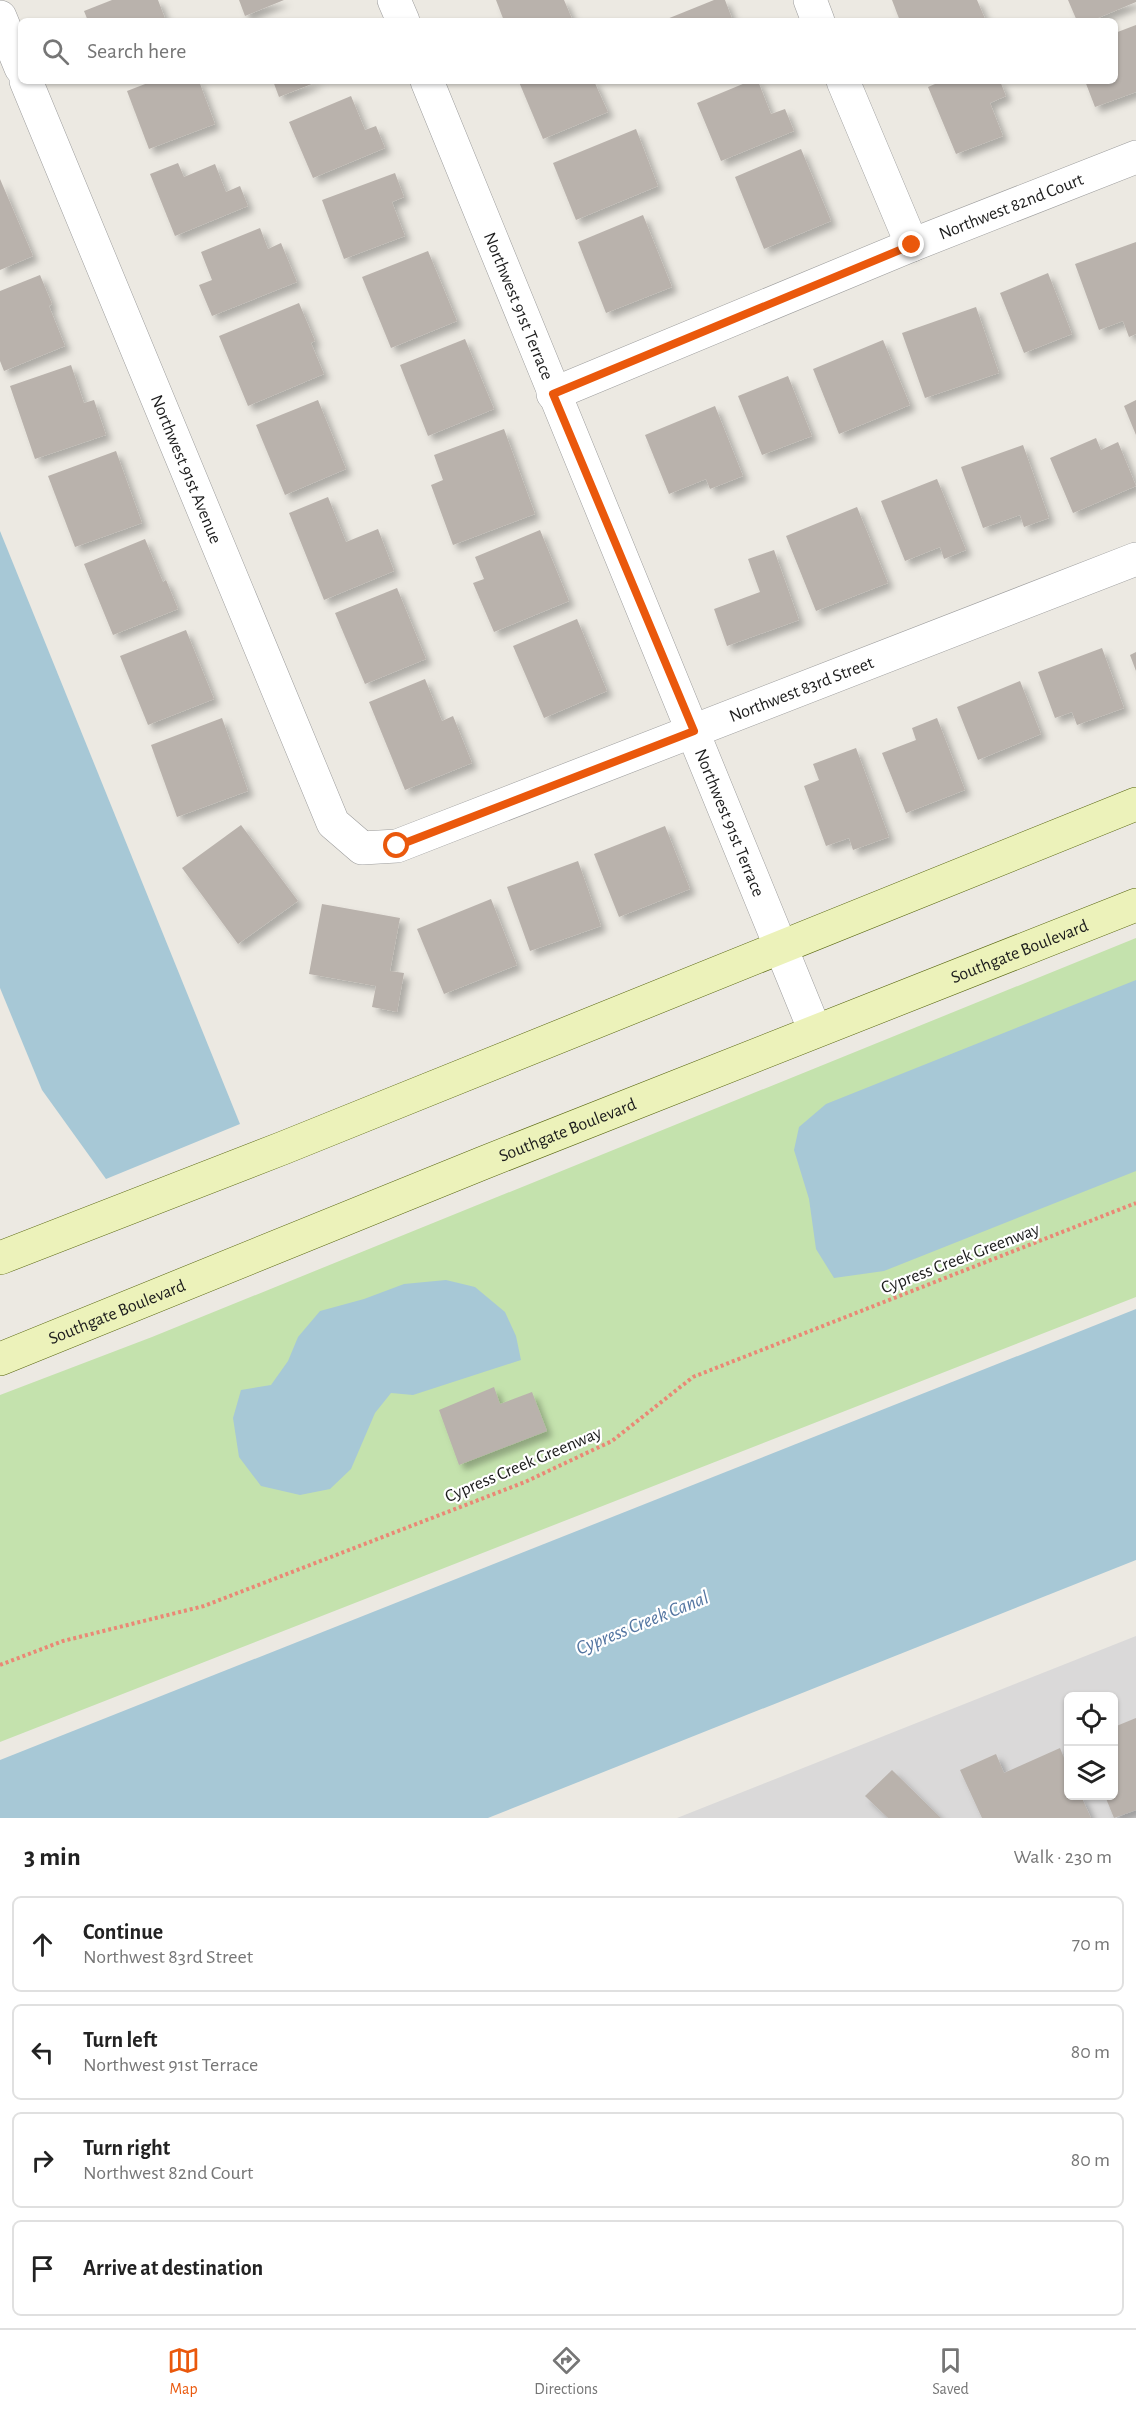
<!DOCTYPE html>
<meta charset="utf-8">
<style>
body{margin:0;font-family:"Alegreya Sans",sans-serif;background:#f6f6f6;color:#222}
.controls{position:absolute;right:18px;bottom:18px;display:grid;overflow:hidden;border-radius:9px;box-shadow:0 2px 4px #0004}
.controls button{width:54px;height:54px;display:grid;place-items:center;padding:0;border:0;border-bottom:2px solid #e0e0e0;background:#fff;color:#222;font:30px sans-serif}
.stop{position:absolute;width:18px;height:18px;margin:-14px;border:4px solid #ea580c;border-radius:50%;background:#fff}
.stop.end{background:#ea580c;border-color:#fff;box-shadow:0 2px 6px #0008}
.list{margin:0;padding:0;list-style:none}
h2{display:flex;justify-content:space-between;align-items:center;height:78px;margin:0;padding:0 24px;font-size:26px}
h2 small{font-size:20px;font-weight:400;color:#767676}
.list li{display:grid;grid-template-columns:39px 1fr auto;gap:18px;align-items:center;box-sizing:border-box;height:96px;margin:0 12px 12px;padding:0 12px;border:2px solid #e0e0e0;border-radius:9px}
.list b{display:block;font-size:22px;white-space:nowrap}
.list p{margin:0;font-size:20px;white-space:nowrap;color:#767676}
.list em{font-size:20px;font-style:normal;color:#767676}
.icon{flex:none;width:33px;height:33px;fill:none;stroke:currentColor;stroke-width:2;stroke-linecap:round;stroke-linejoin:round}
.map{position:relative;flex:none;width:1136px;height:1818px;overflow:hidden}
.search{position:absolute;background:#fff;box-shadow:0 2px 4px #0004;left:18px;right:18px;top:18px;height:66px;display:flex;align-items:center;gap:15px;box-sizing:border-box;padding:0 21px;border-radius:9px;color:#767676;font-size:22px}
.sheet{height:510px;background:#fff}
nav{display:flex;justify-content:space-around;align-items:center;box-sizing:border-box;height:84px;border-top:2px solid #e0e0e0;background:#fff;font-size:16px;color:#767676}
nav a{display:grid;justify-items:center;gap:3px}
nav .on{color:#ea580c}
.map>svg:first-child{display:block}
.residential{fill:#dad9d9;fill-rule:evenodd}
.grass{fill:#c4e2ad}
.water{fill:#a7c8d6}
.building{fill:#b9b2ac;filter:url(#shadow)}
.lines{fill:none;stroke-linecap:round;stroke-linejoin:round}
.minor-casing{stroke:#9d9d9d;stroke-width:34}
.secondary-casing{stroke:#586610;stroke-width:34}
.path{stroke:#ea8875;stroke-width:4;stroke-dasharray:3 3;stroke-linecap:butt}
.minor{stroke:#fff;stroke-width:33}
.secondary{stroke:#ecf2ba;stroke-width:33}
.route{stroke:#ea580c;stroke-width:8}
.labels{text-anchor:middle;stroke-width:4.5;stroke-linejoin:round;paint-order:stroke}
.street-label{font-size:18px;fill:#1c1c1c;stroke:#fff}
.water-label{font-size:20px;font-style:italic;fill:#5375a1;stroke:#fff}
</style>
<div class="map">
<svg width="1136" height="1818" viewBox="0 0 1136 1818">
<defs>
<filter id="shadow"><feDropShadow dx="5.5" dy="5.5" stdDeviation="3" flood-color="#0004"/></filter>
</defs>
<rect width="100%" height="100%" fill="#ece9e2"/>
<path class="residential" d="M1136,1636V1818H677ZM1068,1696H1114V1796H1068Z"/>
<path class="grass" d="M1136,938V1297L0,1742V1395L152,1337Z"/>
<g class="water">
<path d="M0,531L240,1124L106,1179L42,1090L0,988Z"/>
<path d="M1136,980V1171L884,1271L834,1278L816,1249L809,1199L794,1150L799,1127L826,1104Z"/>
<path d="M446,1280L475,1287L505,1312L516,1336L521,1360L413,1395L391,1393L375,1413L351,1469L330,1489L300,1495L261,1486L239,1457L233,1418L241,1390L271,1385L288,1361L298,1337L320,1311L364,1299L404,1284Z"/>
<path d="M1136,1309V1560L488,1818H0V1760Z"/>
</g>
<g class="building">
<path d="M112,0H158L166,21H88L84,11Z"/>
<path d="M239,0H284L245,16Z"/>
<path d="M496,0H564L573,21H504Z"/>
<path d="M714,0H725L733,21H662Z"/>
<path d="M892,0H977L986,21H900Z"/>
<path d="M1068,0H1136V2L1091,21H1077Z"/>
<path d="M1136,25V92L1095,107L1085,81H1115V33Z"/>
<path d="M153,81H199L215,124L149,149L127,91Z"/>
<path d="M273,81H319L279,97Z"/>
<path d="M522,81H594L608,112L543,139L519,82Z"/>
<path d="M750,81H758L771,114L785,109L794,131L721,161L697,103Z"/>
<path d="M942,81H1000L1006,96L990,103L1003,136L956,154L928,87Z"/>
<path d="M351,96L365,130L376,126L385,148L313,178L289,122Z"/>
<path d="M636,129L658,186L576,220L553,163Z"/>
<path d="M801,149L831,221L764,249L735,177Z"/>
<path d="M178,163L184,177L215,164L226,192L240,186L248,206L175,236L150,174Z"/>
<path d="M395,173L404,197L392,202L405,236L344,259L322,200Z"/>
<path d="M0,179L33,256L0,270Z"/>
<path d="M643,215L672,287L606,313L578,242Z"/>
<path d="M260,228L268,249L281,243L297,282L212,316L199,285L212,280L201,252Z"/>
<path d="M1136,242V334L1129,337L1123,321L1099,330L1075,264Z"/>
<path d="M428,251L457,321L391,348L362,277Z"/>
<path d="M1048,273L1072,334L1024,353L1000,293Z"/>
<path d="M40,275L52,304L49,306L65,346L4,371L0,361V291Z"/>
<path d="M299,303L315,341L311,343L324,374L248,406L219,336Z"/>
<path d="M976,307L999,373L925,398L902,333Z"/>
<path d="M465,339L494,409L428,436L400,365Z"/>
<path d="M883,340L910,405L839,434L813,369Z"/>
<path d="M71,365L84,403L94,400L106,435L35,459L10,386Z"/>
<path d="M788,376L812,436L762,455L738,396Z"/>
<path d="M318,400L346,469L285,495L256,425Z"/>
<path d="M1136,400V435L1124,406Z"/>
<path d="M715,406L743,476L710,489L706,479L669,494L645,435Z"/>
<path d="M504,429L535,514L453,545L431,485L443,480L434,455Z"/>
<path d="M1096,438L1101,450L1118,442L1136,486L1073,513L1050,458Z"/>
<path d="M1023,445L1049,518L1024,527L1020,515L983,528L961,467Z"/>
<path d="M116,451L142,523L75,547L48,476Z"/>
<path d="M937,479L966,550L944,559L940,547L905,561L881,501Z"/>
<path d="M328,497L346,542L378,529L394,571L324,600L289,513Z"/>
<path d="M857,507L888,583L816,611L786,536Z"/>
<path d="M540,530L569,601L494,632L473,583L484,579L475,557Z"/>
<path d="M145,539L163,582L166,580L178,609L113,635L84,564Z"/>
<path d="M774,550L799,620L727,646L714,609L760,592L748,559Z"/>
<path d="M397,588L426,659L365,684L335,613Z"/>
<path d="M577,619L607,691L544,718L513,646Z"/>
<path d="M186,630L214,699L148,725L120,656Z"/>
<path d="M1102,648L1124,708L1077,725L1072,712L1055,718L1038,672Z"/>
<path d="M1136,652V671L1130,655Z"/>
<path d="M425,679L442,721L453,716L472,763L405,790L369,702Z"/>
<path d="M1020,681L1041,734L978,760L957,707Z"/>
<path d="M222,718L248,791L177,817L151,745Z"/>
<path d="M937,718L965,790L906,813L882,753L916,740L912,728Z"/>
<path d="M856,748L889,837L853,850L849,838L826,846L804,786L819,780L813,764Z"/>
<path d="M241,825L298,901L238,944L182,868Z"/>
<path d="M665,826L690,889L619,917L594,854Z"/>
<path d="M578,861L601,926L530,951L507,887Z"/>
<path d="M491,899L517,965L444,994L417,929Z"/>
<path d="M322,904L400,918L390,971L404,973L397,1012L372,1007L376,986L309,974Z"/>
<path d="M494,1387L500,1404L532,1392L547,1431L459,1465L439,1410Z"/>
<path d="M1136,1718V1810L1114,1818L1105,1796H1114V1727Z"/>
<path d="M1060,1748L1068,1768V1796H1081L1091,1818H982L960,1770L996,1754L1004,1773Z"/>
<path d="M892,1770L941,1818H888L865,1796Z"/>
</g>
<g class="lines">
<g class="minor-casing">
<g id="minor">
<path d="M394,0L403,21"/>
<path d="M810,0L818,21"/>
<path d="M0,17L21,68"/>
<path id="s1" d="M26,81L333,823L362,848L397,846L1136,559"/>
<path id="s2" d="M427,81L815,1031"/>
<path d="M843,81L912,245"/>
<path id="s3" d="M553,394L912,245L1136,157"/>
</g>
</g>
<g class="secondary-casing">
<g id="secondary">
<path d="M0,1258L283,1148L1136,804"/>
<path id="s4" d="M0,1359L483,1163L1136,905"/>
</g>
</g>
<path class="path" d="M0,1665L63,1641L204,1606L525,1482L612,1441L693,1377L1136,1203"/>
<use href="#minor" class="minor"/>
<use href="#secondary" class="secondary"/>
</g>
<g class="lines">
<path class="route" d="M397,846L694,731L553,394L912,245"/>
</g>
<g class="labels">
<g class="street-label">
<text dy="6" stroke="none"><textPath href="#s3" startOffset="495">Northwest 82nd Court</textPath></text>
<text dy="6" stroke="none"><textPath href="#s2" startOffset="243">Northwest 91st Terrace</textPath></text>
<text dy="6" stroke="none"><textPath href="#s1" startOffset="420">Northwest 91st Avenue</textPath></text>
<text dy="6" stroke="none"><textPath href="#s1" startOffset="1310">Northwest 83rd Street</textPath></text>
<text dy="6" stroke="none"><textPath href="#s2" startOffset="801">Northwest 91st Terrace</textPath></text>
<text dy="6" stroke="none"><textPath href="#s4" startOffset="1098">Southgate Boulevard</textPath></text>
<text dy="6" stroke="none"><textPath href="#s4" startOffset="612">Southgate Boulevard</textPath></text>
<text transform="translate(960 1258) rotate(-21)" y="6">Cypress Creek Greenway</text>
<text dy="6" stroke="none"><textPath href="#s4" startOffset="126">Southgate Boulevard</textPath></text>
<text transform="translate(523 1464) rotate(-23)" y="6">Cypress Creek Greenway</text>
</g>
<g class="water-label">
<text transform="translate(642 1622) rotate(-22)" y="7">Cypress Creek Canal</text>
</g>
</g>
</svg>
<div class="controls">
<button><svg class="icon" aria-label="locate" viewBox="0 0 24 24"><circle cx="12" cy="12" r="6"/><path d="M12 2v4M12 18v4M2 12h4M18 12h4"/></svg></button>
<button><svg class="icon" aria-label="layers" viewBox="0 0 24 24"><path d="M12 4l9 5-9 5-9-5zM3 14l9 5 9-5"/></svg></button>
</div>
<div class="stop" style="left:397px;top:846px"></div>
<div class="stop end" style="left:912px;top:245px"></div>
<div class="search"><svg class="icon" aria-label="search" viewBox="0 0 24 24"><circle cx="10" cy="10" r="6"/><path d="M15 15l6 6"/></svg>Search here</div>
</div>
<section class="sheet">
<h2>3 min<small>Walk · 230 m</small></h2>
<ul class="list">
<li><svg class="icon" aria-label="ahead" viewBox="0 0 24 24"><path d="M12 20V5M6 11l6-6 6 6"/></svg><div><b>Continue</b><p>Northwest 83rd Street</p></div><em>70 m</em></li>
<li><svg class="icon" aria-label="left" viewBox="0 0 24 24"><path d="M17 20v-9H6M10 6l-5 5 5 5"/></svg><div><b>Turn left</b><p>Northwest 91st Terrace</p></div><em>80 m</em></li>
<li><svg class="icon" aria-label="right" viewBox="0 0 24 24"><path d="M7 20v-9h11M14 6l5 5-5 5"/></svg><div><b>Turn right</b><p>Northwest 82nd Court</p></div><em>80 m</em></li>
<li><svg class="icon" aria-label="arrive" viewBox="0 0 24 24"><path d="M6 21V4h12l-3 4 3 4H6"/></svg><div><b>Arrive at destination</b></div></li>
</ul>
</section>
<nav>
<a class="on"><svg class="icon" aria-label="map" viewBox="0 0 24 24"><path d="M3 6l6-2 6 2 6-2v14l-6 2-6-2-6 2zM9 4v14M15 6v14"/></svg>Map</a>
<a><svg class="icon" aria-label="directions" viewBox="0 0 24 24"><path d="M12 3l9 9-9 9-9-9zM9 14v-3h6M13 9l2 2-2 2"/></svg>Directions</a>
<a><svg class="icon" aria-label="saved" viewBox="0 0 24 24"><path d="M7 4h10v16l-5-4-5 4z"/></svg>Saved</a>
</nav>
